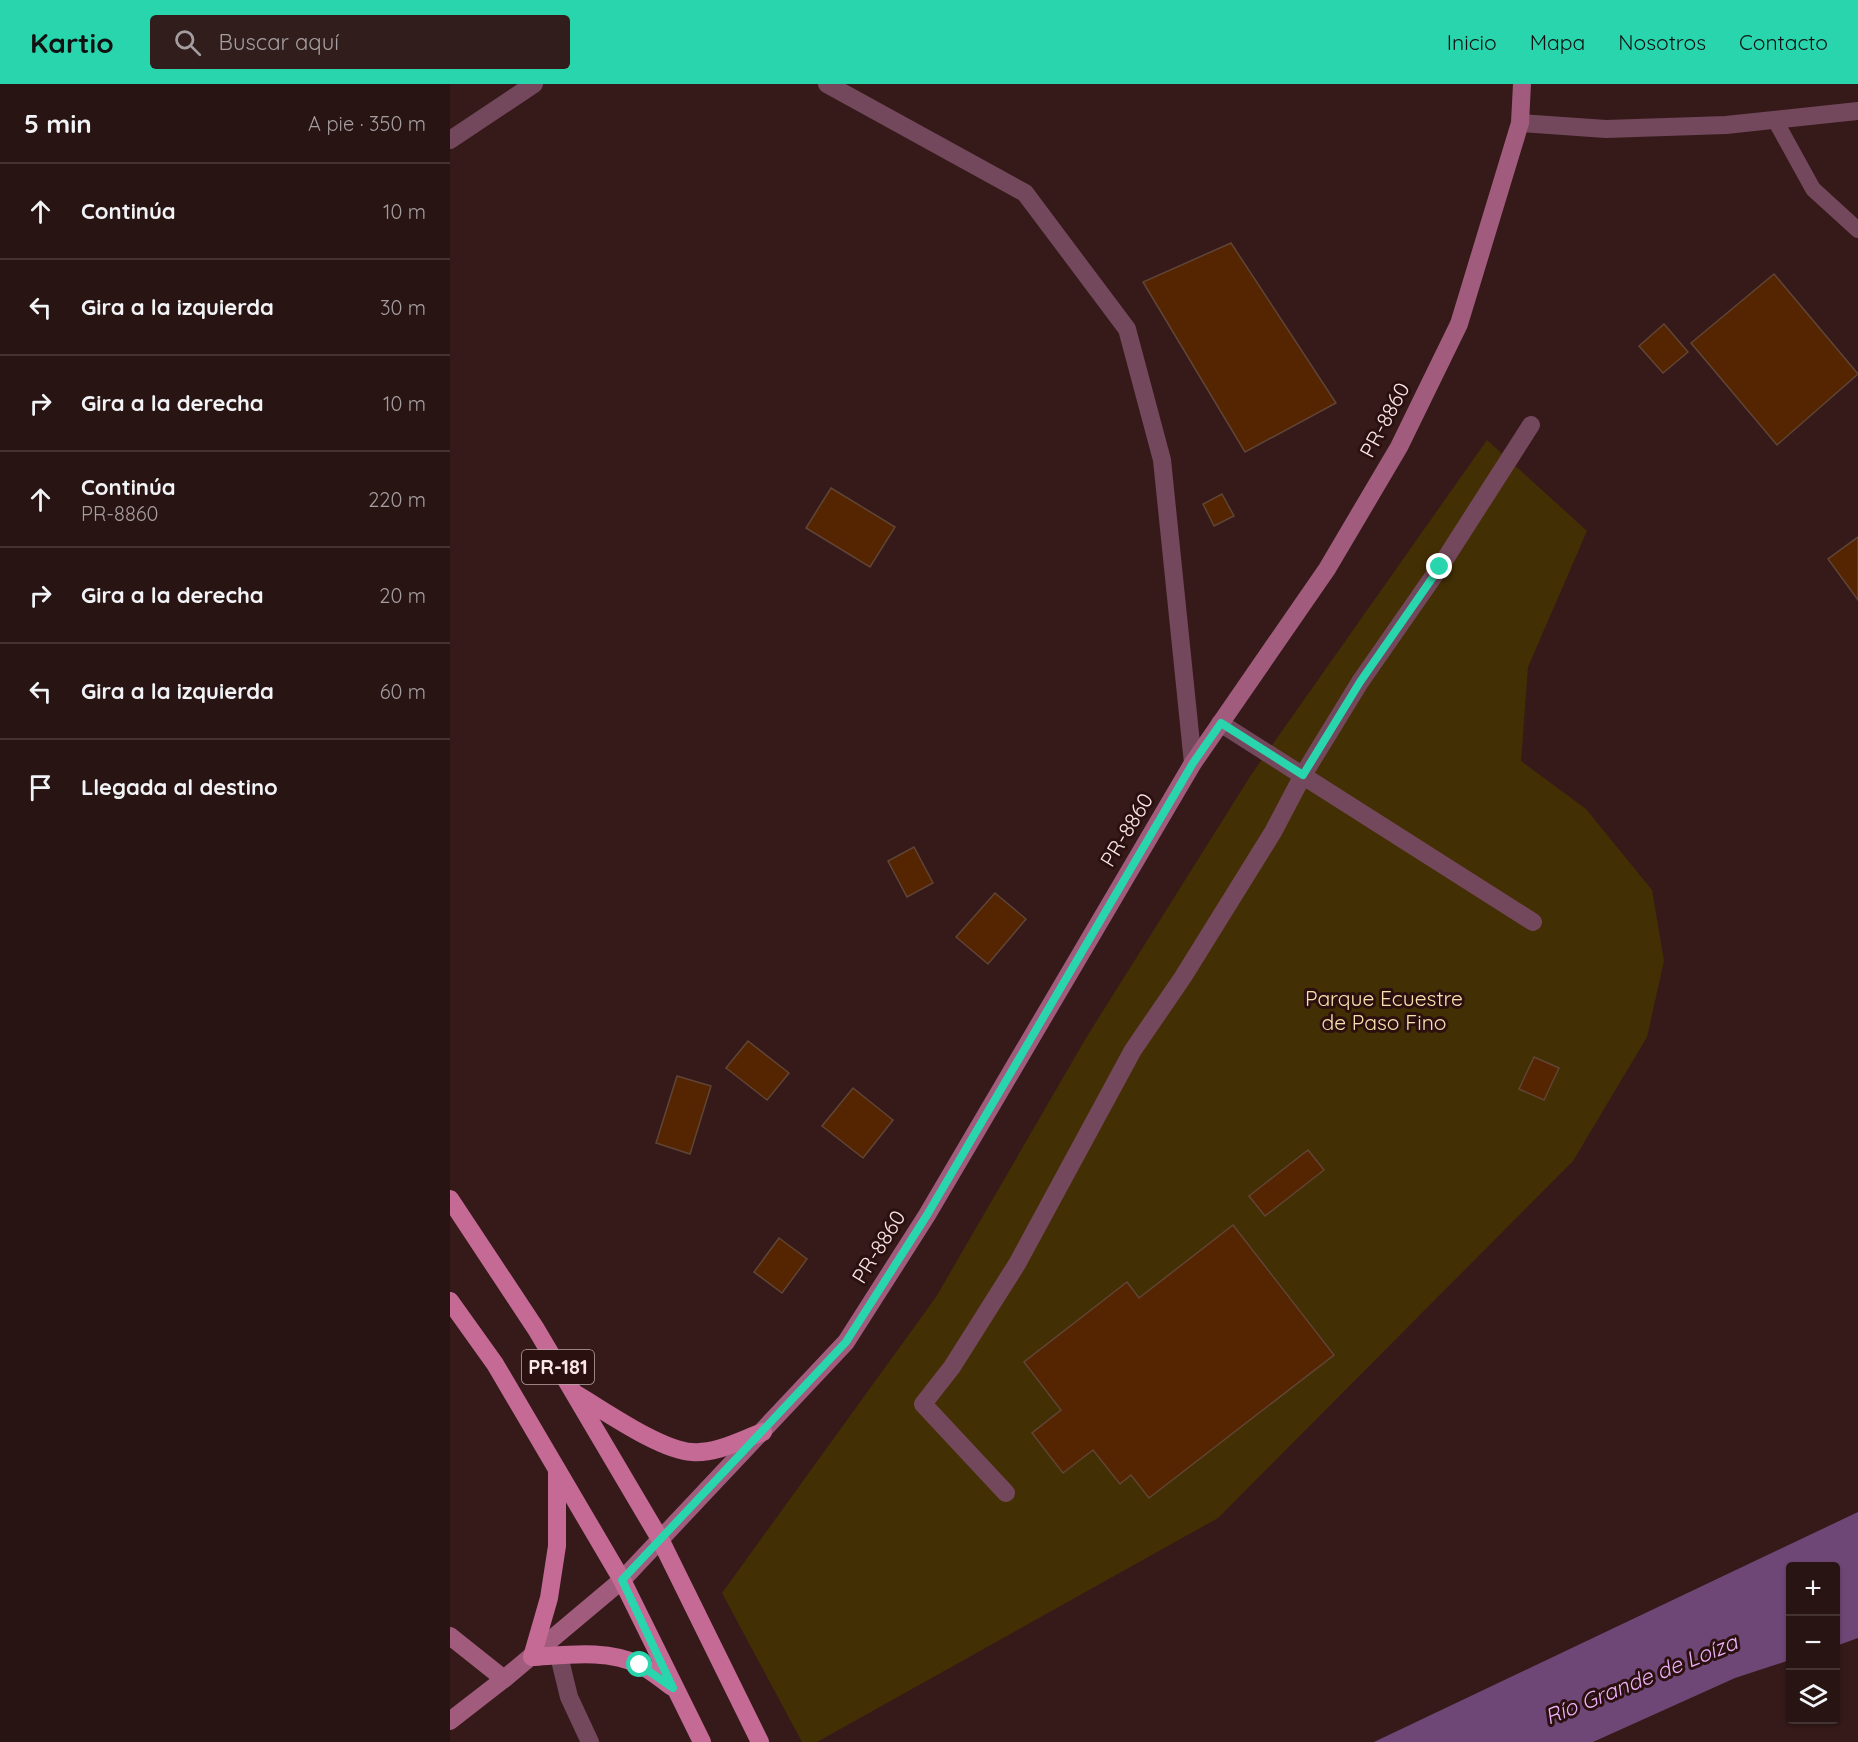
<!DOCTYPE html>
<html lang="es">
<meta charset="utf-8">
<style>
body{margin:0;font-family:Quicksand,sans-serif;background:#301d1c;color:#f1f3f6}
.controls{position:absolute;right:18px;bottom:18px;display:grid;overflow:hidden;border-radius:6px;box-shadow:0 2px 4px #0004}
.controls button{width:54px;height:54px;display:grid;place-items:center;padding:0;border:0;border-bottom:2px solid #433;background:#281413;color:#f1f3f6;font:30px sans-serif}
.stop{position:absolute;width:18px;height:18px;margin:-14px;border:4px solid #29d5ac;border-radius:50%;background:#fff}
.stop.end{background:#29d5ac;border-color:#fff;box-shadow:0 2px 6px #0008}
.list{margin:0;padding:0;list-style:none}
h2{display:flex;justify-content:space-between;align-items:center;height:78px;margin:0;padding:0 24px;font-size:26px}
h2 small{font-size:20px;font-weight:400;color:#a59ea0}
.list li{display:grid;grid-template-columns:39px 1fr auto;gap:18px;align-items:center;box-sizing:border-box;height:96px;padding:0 24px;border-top:2px solid #433}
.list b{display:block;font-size:22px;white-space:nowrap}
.list p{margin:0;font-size:20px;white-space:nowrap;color:#a59ea0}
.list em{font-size:20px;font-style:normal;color:#a59ea0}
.icon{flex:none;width:33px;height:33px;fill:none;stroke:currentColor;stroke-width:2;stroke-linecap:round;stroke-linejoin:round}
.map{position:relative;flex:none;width:1408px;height:1658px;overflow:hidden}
header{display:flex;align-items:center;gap:36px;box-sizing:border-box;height:84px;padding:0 30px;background:#29d5ac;color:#111}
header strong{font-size:28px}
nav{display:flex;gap:33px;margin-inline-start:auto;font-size:21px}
.search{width:420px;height:54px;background:#301d1c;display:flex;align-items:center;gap:15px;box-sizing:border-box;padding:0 21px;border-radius:6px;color:#a59ea0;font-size:22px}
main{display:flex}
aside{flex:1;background:#281413}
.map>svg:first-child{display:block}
.green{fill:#432f04}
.water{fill:#6f4776}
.building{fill:#552400;stroke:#604536;stroke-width:1.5}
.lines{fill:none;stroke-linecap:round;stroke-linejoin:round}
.lane{stroke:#74485c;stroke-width:16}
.street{stroke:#74485c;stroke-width:18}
.secondary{stroke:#a15b7c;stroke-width:18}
.primary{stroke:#c46a95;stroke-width:18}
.route{stroke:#29d5ac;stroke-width:8}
.labels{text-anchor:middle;stroke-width:6;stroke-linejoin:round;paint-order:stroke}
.shield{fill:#2b1010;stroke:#bda6a6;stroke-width:1.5}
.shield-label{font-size:20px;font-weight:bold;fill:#fbe7e6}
.street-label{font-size:21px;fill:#fbe7e6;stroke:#2b1010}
.park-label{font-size:21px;fill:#fce0af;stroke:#2b1010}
.water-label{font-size:22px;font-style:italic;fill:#edb0f8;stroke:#2b1010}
</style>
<header>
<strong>Kartio</strong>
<div class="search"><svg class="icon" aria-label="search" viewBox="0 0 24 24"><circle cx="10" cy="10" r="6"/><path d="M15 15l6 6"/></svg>Buscar aquí</div>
<nav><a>Inicio</a><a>Mapa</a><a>Nosotros</a><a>Contacto</a></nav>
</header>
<main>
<aside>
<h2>5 min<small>A pie · 350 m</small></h2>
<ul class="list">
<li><svg class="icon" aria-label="ahead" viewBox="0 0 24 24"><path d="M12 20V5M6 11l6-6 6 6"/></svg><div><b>Continúa</b></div><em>10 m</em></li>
<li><svg class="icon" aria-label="left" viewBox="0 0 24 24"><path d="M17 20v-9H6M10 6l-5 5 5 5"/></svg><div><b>Gira a la izquierda</b></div><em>30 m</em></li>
<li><svg class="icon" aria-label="right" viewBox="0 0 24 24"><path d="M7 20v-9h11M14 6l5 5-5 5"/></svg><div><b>Gira a la derecha</b></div><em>10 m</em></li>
<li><svg class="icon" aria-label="ahead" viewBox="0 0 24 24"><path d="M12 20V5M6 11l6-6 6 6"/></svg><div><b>Continúa</b><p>PR-8860</p></div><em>220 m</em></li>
<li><svg class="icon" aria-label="right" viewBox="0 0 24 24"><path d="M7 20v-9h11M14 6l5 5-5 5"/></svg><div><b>Gira a la derecha</b></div><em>20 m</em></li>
<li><svg class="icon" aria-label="left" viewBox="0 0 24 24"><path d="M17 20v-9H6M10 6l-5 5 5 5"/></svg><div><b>Gira a la izquierda</b></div><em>60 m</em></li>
<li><svg class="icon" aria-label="arrive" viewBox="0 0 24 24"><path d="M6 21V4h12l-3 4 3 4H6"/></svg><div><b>Llegada al destino</b></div></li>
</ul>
</aside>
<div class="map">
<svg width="1408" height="1658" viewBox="0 0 1408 1658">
<rect width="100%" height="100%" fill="#351a19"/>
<path class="green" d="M1037,356L1137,447L1078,583L1071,677L1136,725L1202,806L1214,877L1197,953L1123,1077L768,1434L367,1658H352L272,1509L486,1213L636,954L801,691Z"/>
<path class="water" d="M1408,1428V1554L1386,1562V1482H1340V1576L1285,1594L1143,1658H924Z"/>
<g class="building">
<path d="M781,159L886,319L795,368L693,198Z"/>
<path d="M1324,190L1408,290L1327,361L1241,259Z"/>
<path d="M1214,240L1238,268L1213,289L1189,262Z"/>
<path d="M381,404L445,443L420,483L356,444Z"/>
<path d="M772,410L784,432L764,442L753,420Z"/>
<path d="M1408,453V516L1378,475Z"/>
<path d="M464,763L483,799L457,813L438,777Z"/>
<path d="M545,809L576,835L538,880L506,853Z"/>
<path d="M298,957L339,989L317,1016L276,984Z"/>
<path d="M1084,973L1109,984L1094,1016L1069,1005Z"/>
<path d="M227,992L261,1002L240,1070L206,1059Z"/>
<path d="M403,1004L443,1036L413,1074L372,1042Z"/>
<path d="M858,1066L874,1086L815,1132L799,1112Z"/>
<path d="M783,1141L884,1271L699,1414L681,1391L670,1400L643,1366L613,1389L582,1349L611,1326L574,1278L677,1198L689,1214Z"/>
<path d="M329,1154L357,1175L332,1209L304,1188Z"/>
</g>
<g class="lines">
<path class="lane" d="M1325,36L1363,105L1408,146"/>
<g class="street">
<path d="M377,0L575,109L677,245L712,376L743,679"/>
<path d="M1070,39L1156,45L1276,41L1408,27"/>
<path d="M0,56L84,0"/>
<path d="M770,639L1083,838"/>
<path d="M556,1409L473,1320L502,1283L567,1180L683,966L733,893L823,748L853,691L910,598L990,483L1081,341"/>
<path d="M109,1572L119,1613L140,1658"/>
</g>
<g class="secondary">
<path d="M0,1552L54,1595"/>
<path d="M0,1637L54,1595L172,1496L396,1258L477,1131L743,679L877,485L949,363L1009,240L1070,39L1072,0"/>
</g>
<g class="primary">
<path d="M0,1115L86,1245L210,1455L310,1658"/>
<path d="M0,1217L45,1280L172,1496L252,1658"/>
<path d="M126,1310C155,1327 210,1366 242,1368C266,1370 291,1356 313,1348"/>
<path d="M107,1386V1462L99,1514L82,1573C117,1571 157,1565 190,1581C201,1586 212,1596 222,1603"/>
</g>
</g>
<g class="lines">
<path class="route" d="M190,1581L223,1604L172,1496L396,1258L477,1131L743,679L771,639L853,691L910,598L990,483"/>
</g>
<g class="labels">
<rect class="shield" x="72" y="1266" width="72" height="34" rx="4.5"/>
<g class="shield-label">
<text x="108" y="1290">PR-181</text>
</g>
<g class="street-label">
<text transform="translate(935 336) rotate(-62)" y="7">PR-8860</text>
<text transform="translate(677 746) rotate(-59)" y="7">PR-8860</text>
<text transform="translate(429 1163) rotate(-58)" y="7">PR-8860</text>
</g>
<g class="park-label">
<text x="934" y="922">Parque Ecuestre<tspan x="934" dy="24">de Paso Fino</tspan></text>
</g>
<g class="water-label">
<text transform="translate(1191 1595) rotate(-22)" y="8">Río Grande de Loíza</text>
</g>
</g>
</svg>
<div class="controls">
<button>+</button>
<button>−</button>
<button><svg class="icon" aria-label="layers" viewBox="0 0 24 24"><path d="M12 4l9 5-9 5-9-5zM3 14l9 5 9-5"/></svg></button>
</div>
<div class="stop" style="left:190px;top:1581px"></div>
<div class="stop end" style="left:990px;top:483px"></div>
</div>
</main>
